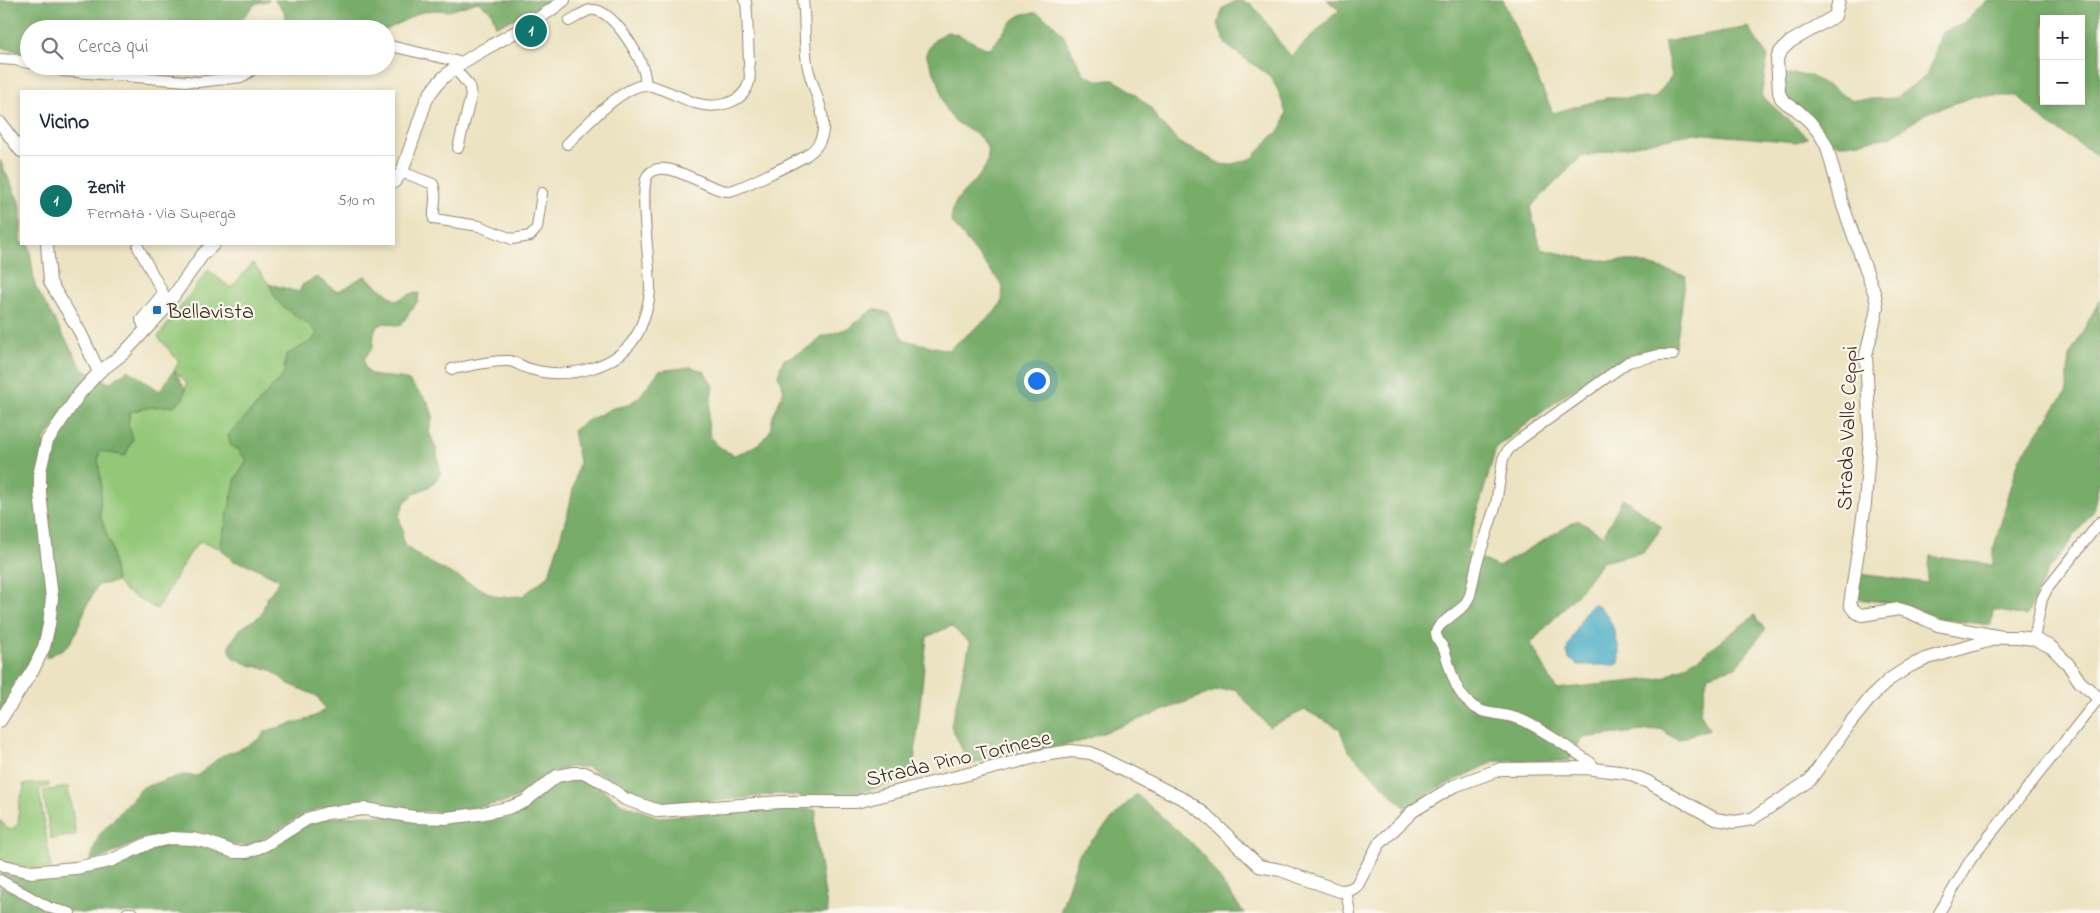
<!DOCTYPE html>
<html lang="it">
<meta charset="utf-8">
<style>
body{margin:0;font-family:"Indie Flower",sans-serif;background:#f6f6f7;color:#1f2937}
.controls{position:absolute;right:15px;top:15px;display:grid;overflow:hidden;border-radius:0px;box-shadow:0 2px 8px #0003}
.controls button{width:45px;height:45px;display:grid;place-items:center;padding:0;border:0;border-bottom:1px solid #e0e1e3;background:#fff;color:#1f2937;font:25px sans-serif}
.you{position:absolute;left:1036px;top:380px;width:18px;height:18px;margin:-12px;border:4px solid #fff;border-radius:50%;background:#1a73e8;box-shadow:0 0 0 8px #1a73e833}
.badge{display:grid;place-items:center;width:32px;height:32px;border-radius:50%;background:#0f766e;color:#fff;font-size:16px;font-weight:700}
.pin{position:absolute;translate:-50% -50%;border:2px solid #fff;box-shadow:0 1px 5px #0006}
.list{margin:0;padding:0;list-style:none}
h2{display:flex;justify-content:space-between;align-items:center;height:65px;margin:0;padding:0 20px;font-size:21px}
h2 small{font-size:16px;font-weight:400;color:#747a83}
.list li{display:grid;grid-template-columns:32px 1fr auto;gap:15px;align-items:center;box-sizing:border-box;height:90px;padding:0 20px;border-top:1px solid #e0e1e3}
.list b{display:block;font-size:19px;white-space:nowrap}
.list p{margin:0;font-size:16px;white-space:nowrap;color:#747a83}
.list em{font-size:16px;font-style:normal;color:#747a83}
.icon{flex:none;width:28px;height:28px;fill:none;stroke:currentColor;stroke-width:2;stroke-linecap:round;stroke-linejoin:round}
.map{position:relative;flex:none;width:2100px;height:913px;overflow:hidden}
.search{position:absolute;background:#fff;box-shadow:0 2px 8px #0003;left:20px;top:20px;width:375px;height:55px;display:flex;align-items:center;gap:12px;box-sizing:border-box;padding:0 18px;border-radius:28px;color:#747a83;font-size:19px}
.panel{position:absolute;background:#fff;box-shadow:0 2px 8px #0003;left:20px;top:90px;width:375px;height:155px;border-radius:0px}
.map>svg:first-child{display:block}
.green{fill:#94c879;stroke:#68794c}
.forest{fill:#77ac69;stroke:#596b44;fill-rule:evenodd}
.water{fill:#47abc6;stroke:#416a72}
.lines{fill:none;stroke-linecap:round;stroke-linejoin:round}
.minor-casing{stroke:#948670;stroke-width:12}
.tertiary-casing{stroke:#948670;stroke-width:14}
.minor{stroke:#fff;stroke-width:10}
.tertiary{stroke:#fff;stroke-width:12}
.poi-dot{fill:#1f6fb2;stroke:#fbf7ec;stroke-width:2}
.labels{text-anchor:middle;stroke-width:4.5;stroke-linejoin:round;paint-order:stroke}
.poi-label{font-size:22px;fill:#3b2a1e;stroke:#fbf7ec;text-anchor:start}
.street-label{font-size:22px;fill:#3b2a1e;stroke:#fbf7ec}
</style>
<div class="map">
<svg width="2100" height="913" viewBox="0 0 2100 913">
<rect width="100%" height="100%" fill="#fbf7ec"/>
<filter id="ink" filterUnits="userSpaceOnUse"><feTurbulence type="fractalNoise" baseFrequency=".02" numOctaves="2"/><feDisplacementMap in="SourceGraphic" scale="10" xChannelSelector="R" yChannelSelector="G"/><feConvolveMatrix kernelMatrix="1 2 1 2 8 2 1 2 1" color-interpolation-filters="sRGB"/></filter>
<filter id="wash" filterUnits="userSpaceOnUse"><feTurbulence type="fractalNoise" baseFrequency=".0096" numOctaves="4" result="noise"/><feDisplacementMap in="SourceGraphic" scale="20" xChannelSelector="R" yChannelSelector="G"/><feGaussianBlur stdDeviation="1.12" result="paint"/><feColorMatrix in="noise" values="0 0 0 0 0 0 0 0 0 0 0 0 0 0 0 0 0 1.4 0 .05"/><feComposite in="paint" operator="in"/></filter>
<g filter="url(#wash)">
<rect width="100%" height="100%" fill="#ece3c2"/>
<g class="green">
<path d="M253,263L269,284L276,299L291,312L309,323L317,333L312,341L286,355L284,374L242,421L238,449L247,461L236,478L220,548L199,542C182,561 172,587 157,609L125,591L116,582L111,547L100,515L101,482L98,460L100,450L125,456L133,439L128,424L130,412L151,407L173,406L183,399L187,383L174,370L179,362L158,337L208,270L231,288Z"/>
<path d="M49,783V786L39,789L51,868L32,869L0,862V820L9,830L18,825L19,803L24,788L23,784Z"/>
<path d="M68,787L76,835L51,839L43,791Z"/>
</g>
<g class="forest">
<path d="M0,0H270L255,4L233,29H159L145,21L112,29H73L67,27L64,29H29V55L0,47Z"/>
<path d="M274,0H552L516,18L496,26L491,11L478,2L449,11L434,10L419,13L386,30L286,29L284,11Z"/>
<path d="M1237,0L1251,4L1262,16L1279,42L1291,56L1339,10L1327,0H1503L1553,113L1607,98H1655L1672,76L1664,42L1748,27L1768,57L1761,95L1808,138L1796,142L1694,133L1581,157L1530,208L1541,249L1590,260L1635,261L1686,276L1676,346L1633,355L1566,394L1496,448L1466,552L1498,567L1578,520L1603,536L1623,498L1662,527L1644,552L1602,562L1581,590L1531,643L1556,689L1663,678L1700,657L1755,615L1765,630L1736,667L1708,675L1700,712L1709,729L1677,740L1661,729L1582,738L1569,761H1496L1438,788L1406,809L1347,749L1340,729L1305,710L1269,727L1235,689L1218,690L1076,743L969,764L951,726L970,643L951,626L927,637L914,765L904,780L852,795L808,797L776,794L726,800L660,805L628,794L604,776L587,767H572L555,771L520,797L506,802L446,812L415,811L365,803L325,807L305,813L262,840L246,846L148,837L89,864L99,835L143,787L183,775L197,776L221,756L243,748L259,739L266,731L305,720L317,715L325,709L317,696L289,684L269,669L252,666L232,657L229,646L240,629L261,615L267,598L280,580L252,566L233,561L220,548L236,478L247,461L238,449L231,446L228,435L251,412L284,374L286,355L312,341L317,333C305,318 286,313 276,299C273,294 271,288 269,284L299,292L302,285L317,277L336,291C348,289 354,280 365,276L396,301L410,294L419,293L418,301L400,326L385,323L378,326L374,332L373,347L364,359L365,367L369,373L376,376L401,378L409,381L428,402L433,416L429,432L436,448L441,473L431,486L417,492L405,502L399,516L403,531L402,539L405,546L425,560L491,594L499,597L523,596L549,575L569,508L579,462L573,431L585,422L613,408L628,405L640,396L659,371L690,367L704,371L713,386L708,420L710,437L721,448L734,455L748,450L761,442L770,431L773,416L784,390L778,375L783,360L811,347L822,337L851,327L862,317L874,309L889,313L904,340L948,350L993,314L1002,302L1003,286L951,221C952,217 952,211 954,206C961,188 987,177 988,156C988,131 960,131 949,114C941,103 943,92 938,81C933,70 929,65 926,53L934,40L947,32C965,35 972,44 990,49C1000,39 1008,21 1021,15C1025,13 1032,13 1037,13L1051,22L1062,33L1084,74L1097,80H1114L1126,87L1150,107L1158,120L1180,143L1221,164L1229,165L1253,158L1269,139L1282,128L1286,113L1278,90L1270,76L1226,45L1218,24L1223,8Z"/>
<path d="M1987,0H2100V157L2045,122L2017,96H1975L1927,113L1890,137L1840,145L1830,141L1785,97V74L1809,75L1852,100L1895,98L1926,76L1943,32L1963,24ZM2044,19H2081V101H2044Z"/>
<path d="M0,160L21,206V244H29L35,286L82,368L93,375L44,440L48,598L42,652L0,715Z"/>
<path d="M2100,300V478L2093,511L2048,571L2026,616L1993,610L1991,625L1940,619L1902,604L1856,599L1860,574L1927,583L1930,556L1993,565V551L2019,459L2067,391L2069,356Z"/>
<path d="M128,370L160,391L174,370L185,389L183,399L173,406L151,407L130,412L128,424L133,439L125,456L100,451L98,460L101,482L100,515L111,547L116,582L98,585L87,605L76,633L68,646L46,658L54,597L43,493L49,442L99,378L109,383Z"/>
<path d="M573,778H584L598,786L622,804L659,817L781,808L816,810L815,833L828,913H80L50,907L0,881V871L16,877L36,880L94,872L151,848L172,844L206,847L233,858L309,824L328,818L364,815L480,819L560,781Z"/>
<path d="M1136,794L1198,849L1244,913H1060L1079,854Z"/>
<path d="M0,886L50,910L49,913H0Z"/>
</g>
<path class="water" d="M1593,604C1612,610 1618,642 1620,659L1619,663L1616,665H1579L1569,659L1567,651L1568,647L1586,610Z"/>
</g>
<g filter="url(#ink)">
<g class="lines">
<g class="minor-casing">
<g id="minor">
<path d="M569,21C575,18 583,12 590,10C611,7 638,52 643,69C645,74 645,80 646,85"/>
<path d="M386,45L460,62"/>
<path d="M0,59L15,60L29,63"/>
<path d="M45,66L63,71L198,82L242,77L258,66"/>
<path d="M454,68L469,85L471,96L458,148"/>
<path d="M567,144C583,128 622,86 645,85C656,85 683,99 695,103C714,109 743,105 749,82C751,77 749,69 749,63C748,43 748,23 746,2L744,0"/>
<path d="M402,172L433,184C438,199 433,204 434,219L479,226L512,239L530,236L537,228L542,193"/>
<path d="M138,247L163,293L141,320L145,330"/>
<path d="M452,369C470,366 491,360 509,361C516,362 522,367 530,369C567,380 620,369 639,331C644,319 649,305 650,291C651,269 638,188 648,175C664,154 709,192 729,191C736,191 800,160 807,155C816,149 822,140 823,130C825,109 812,87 808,68C803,46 806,22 803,0"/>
<path d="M2034,639L2042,599L2047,589L2100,522"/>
<path d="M1597,770L1590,762C1568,748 1547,732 1524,721C1511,715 1499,715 1486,712C1459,706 1451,674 1445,652C1443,644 1435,640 1436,631L1440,625L1465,605L1470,595L1477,563L1496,504L1503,459L1508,450L1522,438L1628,362L1659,355H1673"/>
<path d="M0,880L50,908L70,913"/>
<path d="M1346,891L1350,913"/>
<path d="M127,913H132"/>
<path d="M1939,913L1971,859L2099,698"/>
</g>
</g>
<g class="tertiary-casing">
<g id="tertiary">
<path d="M1839,0L1835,16L1790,42L1780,52L1777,59L1779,92L1781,98L1786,103L1797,110L1810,122L1820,134L1827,147L1843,206L1875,295L1877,306L1875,318L1866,355L1870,438L1865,504L1850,604C1852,610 1856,613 1862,615L1899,609L1909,612L1938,625L2002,637"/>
<path d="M0,123L21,151"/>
<path d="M394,182L402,172L426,101C438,76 462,62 485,49C509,36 544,17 564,0"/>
<path d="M47,244L50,282L80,332L99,372"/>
<path d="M0,721L34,668L44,647L49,625L52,598L40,493V471L47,441L80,393L99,372L124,353L163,311L203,254L214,244"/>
<path d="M0,865L31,872L75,868L110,861L149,843L171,838L192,839L207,842L234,852H247L265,845L307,819L327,813L365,809L414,817L446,818L479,814L508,808L524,802L557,776L573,773H585L601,781L625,799L659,811L781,802H856L1044,755L1071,751L1091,753L1187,801L1206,815L1259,866L1280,870L1340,891C1347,891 1352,890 1357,885L1379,844L1413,811L1454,786L1501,769L1585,768L1627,773L1648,782L1715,819L1735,822L1752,819L1810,780L1850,723L1872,696L1890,679L1910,666L1928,658L2002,637H2018L2034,639L2051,647L2068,664L2080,682L2100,699"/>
</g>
</g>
<use href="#minor" class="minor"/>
<use href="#tertiary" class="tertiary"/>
</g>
</g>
<rect class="poi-dot" x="152" y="305" width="10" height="10" rx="2.5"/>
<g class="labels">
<g class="poi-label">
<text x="167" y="318">Bellavista</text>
</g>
<g class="street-label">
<text transform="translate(1846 428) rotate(-88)" y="8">Strada Valle Ceppi</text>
<text transform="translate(958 757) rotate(-13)" y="8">Strada Pino Torinese</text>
</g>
</g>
</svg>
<div class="controls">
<button>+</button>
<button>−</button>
</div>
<div class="you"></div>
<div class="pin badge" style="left:531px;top:31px">1</div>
<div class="search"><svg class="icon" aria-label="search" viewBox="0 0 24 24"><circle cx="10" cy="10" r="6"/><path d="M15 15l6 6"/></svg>Cerca qui</div>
<section class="panel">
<h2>Vicino<small></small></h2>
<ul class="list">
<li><span class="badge">1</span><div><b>Zenit</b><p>Fermata · Via Superga</p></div><em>510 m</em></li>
</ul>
</section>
</div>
